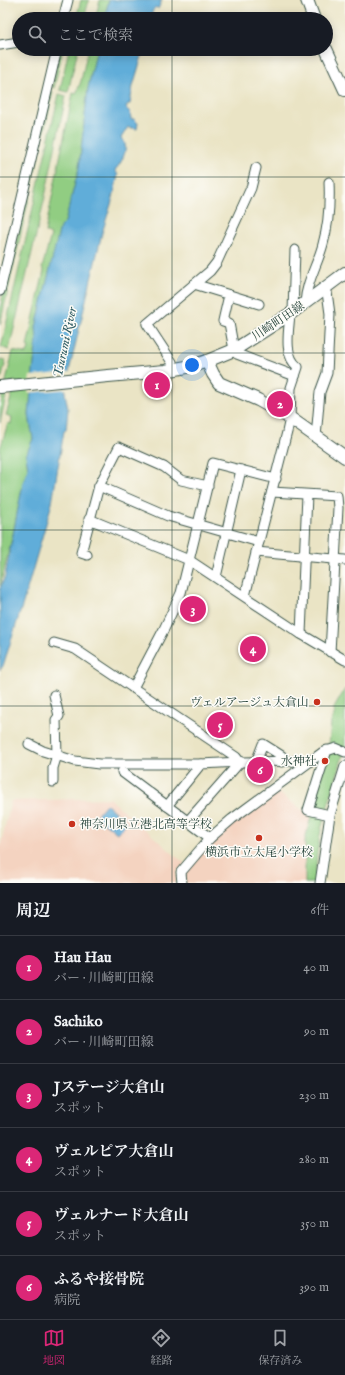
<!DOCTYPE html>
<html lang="ja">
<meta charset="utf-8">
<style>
body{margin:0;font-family:"IM FELL English","Noto Serif JP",serif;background:#242831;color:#f1f3f6}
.you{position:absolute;left:192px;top:365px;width:14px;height:14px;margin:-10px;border:3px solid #fff;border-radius:50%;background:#1a73e8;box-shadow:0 0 0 6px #1a73e833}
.badge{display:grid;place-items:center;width:26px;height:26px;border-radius:50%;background:#db2777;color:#fff;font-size:13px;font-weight:700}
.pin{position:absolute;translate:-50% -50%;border:2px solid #fff;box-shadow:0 1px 4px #0006}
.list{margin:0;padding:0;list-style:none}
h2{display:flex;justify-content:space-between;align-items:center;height:52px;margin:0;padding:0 16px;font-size:17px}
h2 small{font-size:13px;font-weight:400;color:#9ea1a6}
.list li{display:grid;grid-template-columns:26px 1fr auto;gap:12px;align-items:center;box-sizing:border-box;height:64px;padding:0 16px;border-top:1px solid #363941}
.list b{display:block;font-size:15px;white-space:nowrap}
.list p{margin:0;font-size:13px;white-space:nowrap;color:#9ea1a6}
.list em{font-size:13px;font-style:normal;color:#9ea1a6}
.icon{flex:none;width:22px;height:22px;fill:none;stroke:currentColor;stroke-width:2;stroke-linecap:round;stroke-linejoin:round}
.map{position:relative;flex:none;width:345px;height:883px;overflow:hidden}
.search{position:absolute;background:#171b24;box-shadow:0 2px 10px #0003;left:12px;right:12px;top:12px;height:44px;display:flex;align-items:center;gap:10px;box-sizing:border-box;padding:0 14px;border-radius:22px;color:#9ea1a6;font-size:15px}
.sheet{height:436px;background:#171b24}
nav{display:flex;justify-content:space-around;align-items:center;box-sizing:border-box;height:56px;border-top:1px solid #363941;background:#171b24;font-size:11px;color:#9ea1a6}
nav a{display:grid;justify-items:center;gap:2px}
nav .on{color:#db2777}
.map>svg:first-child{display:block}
.built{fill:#f4d3c0}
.green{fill:#91cd82;stroke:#58855b}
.water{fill:#60add9;stroke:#407586}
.pier{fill:#eae4c5}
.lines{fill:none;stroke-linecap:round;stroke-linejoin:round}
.minor-casing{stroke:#3d564a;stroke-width:11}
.major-casing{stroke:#3d564a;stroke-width:14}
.minor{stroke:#fff;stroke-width:9}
.major{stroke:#fff;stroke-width:12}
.grid{fill:none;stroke:#1f3d34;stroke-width:1;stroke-opacity:0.55}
.poi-dot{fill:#c8321e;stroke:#fdfcf7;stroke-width:1.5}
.labels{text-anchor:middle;stroke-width:3;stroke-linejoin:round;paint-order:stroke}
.street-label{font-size:12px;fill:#1f3d34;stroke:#fdfcf7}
.poi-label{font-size:12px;fill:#1f3d34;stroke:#fdfcf7;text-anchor:end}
.water-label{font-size:13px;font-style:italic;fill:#325f66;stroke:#fdfcf7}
</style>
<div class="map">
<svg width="345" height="883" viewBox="0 0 345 883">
<rect width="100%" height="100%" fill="#fdfcf7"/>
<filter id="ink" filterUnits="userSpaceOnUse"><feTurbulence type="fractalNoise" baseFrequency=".025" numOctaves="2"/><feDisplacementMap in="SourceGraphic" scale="8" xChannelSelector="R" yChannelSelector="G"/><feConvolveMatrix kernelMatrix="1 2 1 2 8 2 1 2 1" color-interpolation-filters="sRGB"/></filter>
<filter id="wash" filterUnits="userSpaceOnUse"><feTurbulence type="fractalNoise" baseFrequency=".012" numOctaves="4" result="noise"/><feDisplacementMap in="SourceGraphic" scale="16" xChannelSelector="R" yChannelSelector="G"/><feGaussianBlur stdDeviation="0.9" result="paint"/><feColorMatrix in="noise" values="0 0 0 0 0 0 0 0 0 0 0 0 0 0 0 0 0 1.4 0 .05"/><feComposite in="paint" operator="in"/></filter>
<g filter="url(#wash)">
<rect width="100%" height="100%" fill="#eae4c5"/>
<g class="built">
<path d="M275,790L302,810L313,811L305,840V883H185V874L215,835Z"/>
<path d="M109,798L185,864L177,872L176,883H0V847L11,801Z"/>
</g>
<g class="green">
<path d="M81,0H89L84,19H76Z"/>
<path d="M100,0H109L104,19H95Z"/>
<path d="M59,49H63L54,88H52Z"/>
<path d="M69,49H78L68,92L60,90Z"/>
<path d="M88,49H97L88,88L79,168L65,222L60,228L36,327L37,339L32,380L29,415L33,439L26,455L28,469L23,483L13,534L0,586V449L8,423L11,424L12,417L6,415L16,381L9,383L0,423V407L13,351L27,354L29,347L27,346L44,271L42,268L51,235L45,232L73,93L76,94L81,81Z"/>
<path d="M51,91L53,92L0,325V308Z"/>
<path d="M59,94L66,96L44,201L9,350L1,347Z"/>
<path d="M0,359L6,360L2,377H0Z"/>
<path d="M345,689V748L321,829L317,853L315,883H305V840L329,745L331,722L335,712L333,710Z"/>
</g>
<g class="water">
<path d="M109,0H162L158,9L156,7C152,10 151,14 153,19H104Z"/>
<path d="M97,49H144L133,86L130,104H128L126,108L130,112L131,119H134L138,123L137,129L128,127L121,138C123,140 124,142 125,144C127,152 121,164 115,170L118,175L113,198L102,233L70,367L65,393L68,409L66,430L64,431L52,503L23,603L3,666L0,670V589L5,576L23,483L28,469L26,455L33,439L29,415L32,380L37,339L36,327L60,227L65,222L79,168L88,88Z"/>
<path d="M106,804L127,823L117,833L96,816Z"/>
</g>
<path class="pier" d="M71,372L68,389L28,393L30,376Z"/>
</g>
<g filter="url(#ink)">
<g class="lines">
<g class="minor-casing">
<g id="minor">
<path d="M63,19L68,0"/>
<path d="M0,45L19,42"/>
<path d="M194,284L259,304"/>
<path d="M0,291L57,49"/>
<path d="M229,295L223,321L229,323L234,350L237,354L295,376"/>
<path d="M305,303C306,282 318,264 323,244C329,223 330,203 329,182"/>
<path d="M293,312L295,250"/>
<path d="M174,370L172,362L147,324L210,271L217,262L251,188L256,168"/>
<path d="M316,437L320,392L327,373L330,314L327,292L324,288"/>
<path d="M99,486L168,516L259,542"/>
<path d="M272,492L337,496L338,508L330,652"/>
<path d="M89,519L189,560L301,634L345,660"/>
<path d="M256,552L345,560"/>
<path d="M87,555L81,553L99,486L119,447L164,467L181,480L208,486"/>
<path d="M216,577L241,470"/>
<path d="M245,596L287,432L290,418L291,388L298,367C283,356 289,330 290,314"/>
<path d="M301,634L307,495"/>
<path d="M54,643L75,649L236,757L240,762"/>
<path d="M133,688L164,629L181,593L213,463L276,479"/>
<path d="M29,744L43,751L75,761L99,764H201L240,762L309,761"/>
<path d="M327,750L308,810L330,815"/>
<path d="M256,762L263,744L282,756V762"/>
<path d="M122,772L210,838"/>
<path d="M53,782V768L57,755L56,720L59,716L54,695"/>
<path d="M167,806L201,764"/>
<path d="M188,821L240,762"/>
<path d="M182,883L181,872L210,838L232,819L323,752L336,748L345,752"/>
<path d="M320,883L330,815L345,766"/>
</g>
</g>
<g class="major-casing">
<g id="major">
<path d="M307,0L314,19"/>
<path d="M326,49L345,90"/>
<path d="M207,361L213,374L219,383L258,400L290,418L345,457"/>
<path d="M0,387L108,376L165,371L192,366L207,361L234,350L290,314L345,273"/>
</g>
</g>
<use href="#minor" class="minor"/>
<use href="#major" class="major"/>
</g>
</g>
<path class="grid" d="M172,0V19M172,49V883M0,177H345M0,353H345M0,530H345M0,706H345"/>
<g class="poi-dot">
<circle cx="317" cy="702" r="4"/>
<circle cx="325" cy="761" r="4"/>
<circle cx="72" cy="824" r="4"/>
<circle cx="259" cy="838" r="4"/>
</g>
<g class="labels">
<g class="street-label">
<text transform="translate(278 321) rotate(-34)" y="4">川崎町田線</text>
</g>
<g class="poi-label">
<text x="309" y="706">ヴェルアージュ大倉山</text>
<text x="317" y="765">水神社</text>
<text x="80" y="828" text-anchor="start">神奈川県立港北高等学校</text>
<text x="259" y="856" text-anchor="middle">横浜市立太尾小学校</text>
</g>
<g class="water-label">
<text transform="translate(64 342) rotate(-78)" y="5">Tsurumi River</text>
</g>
</g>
</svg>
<div class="you"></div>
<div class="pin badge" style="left:157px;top:385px">1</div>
<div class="pin badge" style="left:280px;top:404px">2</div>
<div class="pin badge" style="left:193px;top:609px">3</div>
<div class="pin badge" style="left:253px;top:649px">4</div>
<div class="pin badge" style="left:220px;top:725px">5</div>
<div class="pin badge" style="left:260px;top:770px">6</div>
<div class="search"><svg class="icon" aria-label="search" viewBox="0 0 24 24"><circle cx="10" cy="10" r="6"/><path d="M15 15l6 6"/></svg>ここで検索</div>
</div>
<section class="sheet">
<h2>周辺<small>6件</small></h2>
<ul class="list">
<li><span class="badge">1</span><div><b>Hau Hau</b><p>バー · 川崎町田線</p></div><em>40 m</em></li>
<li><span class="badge">2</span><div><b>Sachiko</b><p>バー · 川崎町田線</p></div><em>90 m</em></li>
<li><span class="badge">3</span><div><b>Jステージ大倉山</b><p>スポット</p></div><em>230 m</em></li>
<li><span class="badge">4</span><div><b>ヴェルピア大倉山</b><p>スポット</p></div><em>280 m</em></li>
<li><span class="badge">5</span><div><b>ヴェルナード大倉山</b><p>スポット</p></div><em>350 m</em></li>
<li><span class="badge">6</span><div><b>ふるや接骨院</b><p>病院</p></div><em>390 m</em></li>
</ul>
</section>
<nav>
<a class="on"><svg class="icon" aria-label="map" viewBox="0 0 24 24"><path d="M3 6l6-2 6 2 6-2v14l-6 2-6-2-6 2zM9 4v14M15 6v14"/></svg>地図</a>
<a><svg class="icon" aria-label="directions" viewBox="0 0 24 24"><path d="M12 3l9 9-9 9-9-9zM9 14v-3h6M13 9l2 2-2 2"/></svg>経路</a>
<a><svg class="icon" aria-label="saved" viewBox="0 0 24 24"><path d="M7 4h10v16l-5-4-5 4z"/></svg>保存済み</a>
</nav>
